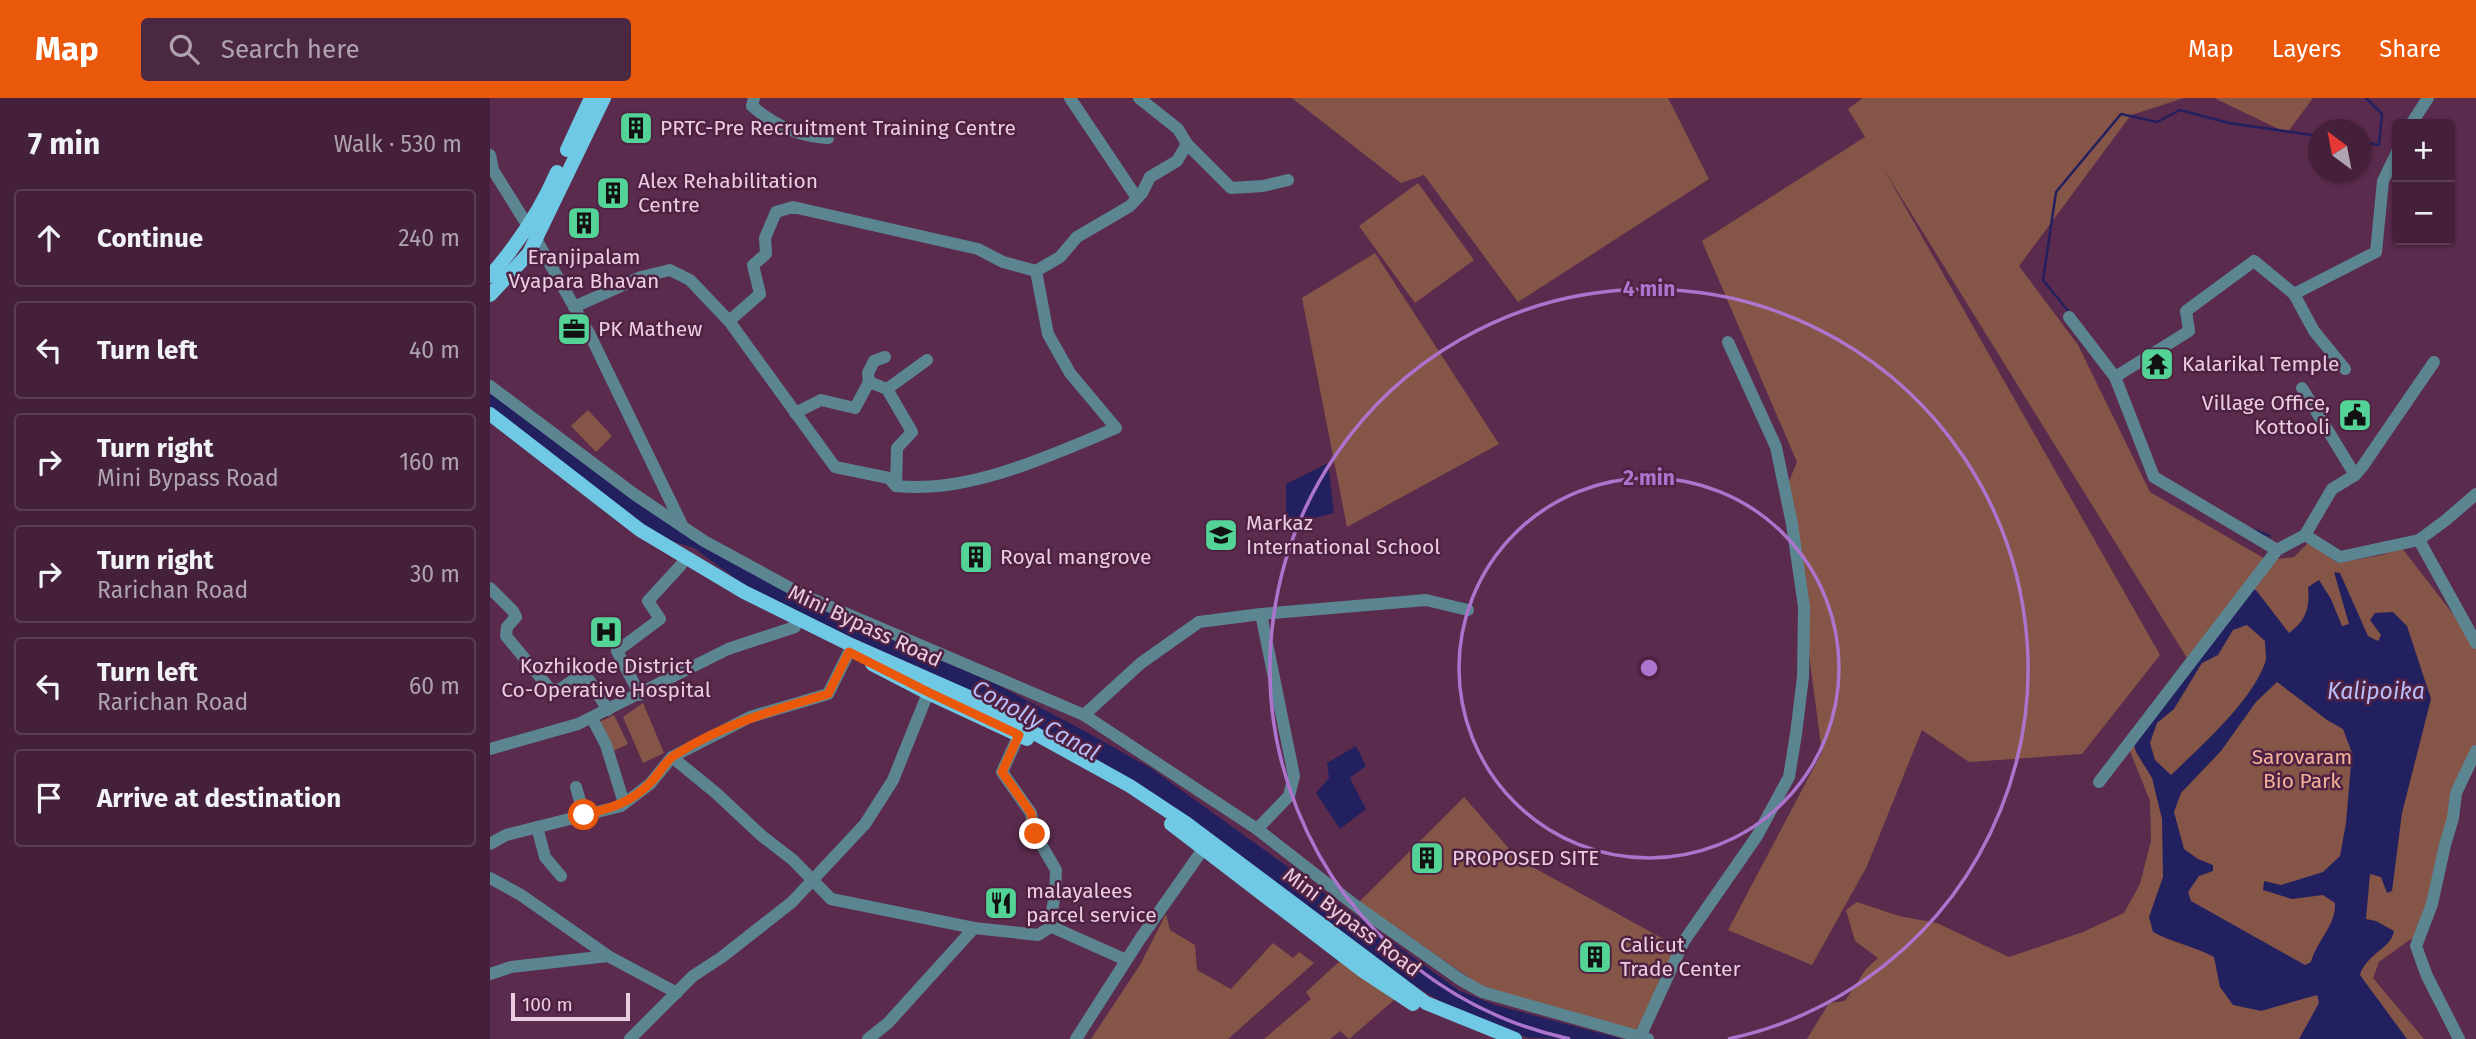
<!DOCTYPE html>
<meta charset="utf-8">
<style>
body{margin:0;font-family:"Fira Sans",sans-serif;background:#4b2842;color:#f1f3f6}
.controls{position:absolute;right:21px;top:21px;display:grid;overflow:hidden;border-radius:7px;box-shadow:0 2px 5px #0004}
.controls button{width:63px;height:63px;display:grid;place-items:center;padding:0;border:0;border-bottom:2px solid #5c3e54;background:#44203a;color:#f1f3f6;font:35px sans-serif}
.compass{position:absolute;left:1818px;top:21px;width:63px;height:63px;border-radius:50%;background:#44203a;box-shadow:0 2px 5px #0004;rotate:328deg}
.scale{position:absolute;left:21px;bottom:18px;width:119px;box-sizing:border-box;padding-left:7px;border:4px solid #ebcde0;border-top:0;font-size:19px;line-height:24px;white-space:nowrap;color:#ebcde0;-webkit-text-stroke:5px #4f2142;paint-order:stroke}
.stop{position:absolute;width:21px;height:21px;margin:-16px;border:5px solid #ea580c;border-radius:50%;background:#fff}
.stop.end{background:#ea580c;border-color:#fff;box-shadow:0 2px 7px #0008}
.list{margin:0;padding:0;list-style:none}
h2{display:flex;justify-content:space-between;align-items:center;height:91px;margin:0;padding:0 28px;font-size:30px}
h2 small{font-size:23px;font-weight:400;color:#afa3af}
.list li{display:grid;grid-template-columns:46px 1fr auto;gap:21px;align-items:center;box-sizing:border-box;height:98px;margin:0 14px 14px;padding:0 14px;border:2px solid #5c3e54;border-radius:7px}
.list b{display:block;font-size:26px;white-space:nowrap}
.list p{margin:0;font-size:23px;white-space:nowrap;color:#afa3af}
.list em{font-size:23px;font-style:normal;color:#afa3af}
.icon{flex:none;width:38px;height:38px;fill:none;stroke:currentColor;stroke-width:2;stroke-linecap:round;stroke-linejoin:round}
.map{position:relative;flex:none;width:1986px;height:941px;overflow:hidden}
header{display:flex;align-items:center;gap:42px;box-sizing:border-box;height:98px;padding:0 35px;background:#ea580c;color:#fff}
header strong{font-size:33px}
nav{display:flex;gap:38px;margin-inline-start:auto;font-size:24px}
.search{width:490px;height:63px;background:#4b2842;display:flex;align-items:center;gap:18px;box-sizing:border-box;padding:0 24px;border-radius:7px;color:#afa3af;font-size:26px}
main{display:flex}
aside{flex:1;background:#44203a}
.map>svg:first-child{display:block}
.green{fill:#855647}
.water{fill:#232060;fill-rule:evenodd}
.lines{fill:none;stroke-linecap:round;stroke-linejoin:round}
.stream{stroke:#232060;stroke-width:2.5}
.minor{stroke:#5c8592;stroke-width:12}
.major{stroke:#70c9e4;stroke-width:14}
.route{stroke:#ea580c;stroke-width:9}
.ring{fill:none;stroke:#ad74ce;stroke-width:3.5}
.labels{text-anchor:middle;stroke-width:5;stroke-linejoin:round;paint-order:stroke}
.poi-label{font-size:21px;fill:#ebcde0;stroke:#4f2142;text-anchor:start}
.street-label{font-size:21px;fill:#ebcde0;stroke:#4f2142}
.park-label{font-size:21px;fill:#f3b19a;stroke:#4f2142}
.water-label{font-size:23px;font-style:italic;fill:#b7bef9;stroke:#4f2142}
.centre{fill:#ad74ce;stroke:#4f2142;stroke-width:3.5}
.ring-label{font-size:21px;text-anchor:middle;font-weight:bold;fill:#ad74ce;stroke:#4f2142;stroke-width:5;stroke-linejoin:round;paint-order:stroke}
</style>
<header>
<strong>Map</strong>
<div class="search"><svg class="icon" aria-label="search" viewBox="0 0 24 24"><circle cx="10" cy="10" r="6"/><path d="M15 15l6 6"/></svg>Search here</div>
<nav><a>Map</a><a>Layers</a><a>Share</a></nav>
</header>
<main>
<aside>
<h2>7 min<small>Walk · 530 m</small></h2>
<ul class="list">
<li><svg class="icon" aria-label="ahead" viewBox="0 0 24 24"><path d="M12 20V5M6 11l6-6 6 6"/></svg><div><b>Continue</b></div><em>240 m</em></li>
<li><svg class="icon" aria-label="left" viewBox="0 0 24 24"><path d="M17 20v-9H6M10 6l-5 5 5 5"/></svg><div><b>Turn left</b></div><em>40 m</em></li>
<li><svg class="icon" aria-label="right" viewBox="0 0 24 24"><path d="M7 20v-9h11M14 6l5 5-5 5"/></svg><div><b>Turn right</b><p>Mini Bypass Road</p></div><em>160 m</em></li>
<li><svg class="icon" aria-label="right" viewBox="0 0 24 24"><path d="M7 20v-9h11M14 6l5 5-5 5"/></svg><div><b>Turn right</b><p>Rarichan Road</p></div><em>30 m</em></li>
<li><svg class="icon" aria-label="left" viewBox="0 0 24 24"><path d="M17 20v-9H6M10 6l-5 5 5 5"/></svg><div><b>Turn left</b><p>Rarichan Road</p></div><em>60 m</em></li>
<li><svg class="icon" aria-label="arrive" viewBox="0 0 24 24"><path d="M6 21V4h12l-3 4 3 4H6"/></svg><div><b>Arrive at destination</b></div></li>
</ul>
</aside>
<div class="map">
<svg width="1986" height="941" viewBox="0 0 1986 941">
<rect width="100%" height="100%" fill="#5b2b4d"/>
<g class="green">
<path d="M802,0H1178L1219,81L1028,204L934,77L911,85Z"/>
<path d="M1373,0H1694L1641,17L1529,168L1588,247L1660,394L1777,462L1804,459L1818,445L1848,465L1892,457L1912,450L1986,546V658L1978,663L1932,833L1889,864L1883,880L1934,941H1317L1339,905L1355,903L1376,871L1388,860L1365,843L1356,812L1367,804L1409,818L1447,825L1519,859L1593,834L1634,815L1650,786L1661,743L1660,703L1637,646L1697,560L1393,70L1670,557L1592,656L1479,664L1432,632L1377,768L1322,867L1238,832L1332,654L1304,445L1295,393L1307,364L1212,143L1375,39L1358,11Z"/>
<path d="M1724,0H1823L1797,35Z"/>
<path d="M928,85L984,162L925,205L869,128Z"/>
<path d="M885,155L1009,346L857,429L812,200Z"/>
<path d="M98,312L122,338L106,354L81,328Z"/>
<path d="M153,605L174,655L153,665L133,619Z"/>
<path d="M124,617L138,646L121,654L107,625Z"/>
<path d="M974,699L1028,761L1188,849L1150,934L993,889L869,804Z"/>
<path d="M676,816L680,832L705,847L707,872L741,891L783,845L803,860L809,854L824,865L738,941H601L650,867Z"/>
<path d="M851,862L904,902L859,941L850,933L840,941H774L821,901L816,894Z"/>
</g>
<g class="water">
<path d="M0,294L85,357L322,507L506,586L600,636L662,671L970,893L1005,907L1132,941C1107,941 1062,941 1040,940C996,930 952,906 914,881L658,693L608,662L492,599L265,495L204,450L172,440L0,312Z"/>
<path d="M838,365L844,415L796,427V386Z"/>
<path d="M1844,474L1850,475L1878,538L1888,543L1891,537L1880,522L1885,515L1903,514L1917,528L1941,601L1912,715L1902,793L1897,795L1891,779L1880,776L1876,821L1886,823L1904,833C1901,851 1877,855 1870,877L1917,941H1809L1829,905L1827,897L1771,913L1743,907L1730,889L1724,859C1704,848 1683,845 1663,834L1659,819L1673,779L1672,721L1662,680L1646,654L1643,643L1760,491L1766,492L1799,535C1816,523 1820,510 1818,489L1829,482L1841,501L1852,528L1859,526ZM1757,527L1775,543C1775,550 1777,559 1775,565C1761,604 1711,648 1681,677L1665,662L1660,645L1667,625L1684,611L1712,565L1728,557L1743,532ZM1787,584L1837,622L1853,631L1862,655L1856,725L1850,758L1833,774L1791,787L1774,783L1773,792L1802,801L1833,797L1845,805C1846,828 1827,842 1821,864L1815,867L1701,803L1698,794L1709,778L1723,773V767L1708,761L1694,751L1684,714L1691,695L1731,653L1766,604Z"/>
<path d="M866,648L876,668L860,680L876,711L850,731L826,695L839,680L837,665Z"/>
</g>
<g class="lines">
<g class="stream">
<path d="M1870,44L1889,47L1892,16L1876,0"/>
<path d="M1579,214L1553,182L1566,94L1631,16L1667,24L1690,12L1739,25L1828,38"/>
<path d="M1764,432L1780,438"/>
</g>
<g class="minor">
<path d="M264,0L262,8C284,27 309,39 338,40"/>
<path d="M580,0L647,100"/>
<path d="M1921,26L1938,0"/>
<path d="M697,46L741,90L773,88L798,82"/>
<path d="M0,57L3,72L46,141L100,237L193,429"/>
<path d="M546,173L570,159L587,139L640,108L652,95L660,79L687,63L697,46L688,31L649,0"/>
<path d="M1804,196L1824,233L1855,271"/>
<path d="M84,209L151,179L180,172L200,182L239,223L345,369L399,380L406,388C479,396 559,358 626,330L580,275L558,236L546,173L513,164L488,151L303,109L286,114L275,140L276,156L263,167L270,196L239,223"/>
<path d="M1579,219L1625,279L1664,379L1787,452L1609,684"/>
<path d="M1625,279L1699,233L1696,213L1764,163L1804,196L1886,154L1893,83L1907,54"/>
<path d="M379,284L378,275L384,263L395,259"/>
<path d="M0,288L144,396L214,443L315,498L594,617L767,731L866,808L971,882L992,894L1158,941"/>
<path d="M397,291L437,262"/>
<path d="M305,315L331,302L365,310L379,284L397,291L422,334L407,350L406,388"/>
<path d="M1865,377L1872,369L1944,264"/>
<path d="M1815,437L1850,459L1929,442L1956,422L1986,396"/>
<path d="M1929,442L1986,545"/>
<path d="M1787,452L1815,437L1842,391L1865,377L1812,290"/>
<path d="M0,490L23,513L26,519L17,529L16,538L60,591L69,592L88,579L99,582L118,612"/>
<path d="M771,516L936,502L978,512"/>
<path d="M150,597L127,553L170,521L158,503L191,467"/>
<path d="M594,617L651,565L709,524L771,516L804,678L799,698L767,731"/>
<path d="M102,620L116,647L134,705"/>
<path d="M0,651L88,626L238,551L305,529"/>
<path d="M182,659L226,695L272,738L303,762L341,801L484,830"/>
<path d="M86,689L94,717"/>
<path d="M47,729L55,759L71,778"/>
<path d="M0,746L16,737L131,708L160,686L182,659L260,619L338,596L359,554"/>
<path d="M0,780L31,797L118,858L187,895"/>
<path d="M560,828L636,862"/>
<path d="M0,876L21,869L118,858"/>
<path d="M1150,939L1194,843L1267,738L1299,679L1306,636L1313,579L1314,509L1302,426L1286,349L1238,244"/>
<path d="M140,941L203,878L232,859L302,804L375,726L403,682L438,595"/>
<path d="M378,941L398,925L484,830L548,837L559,830L565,796L566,772L545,736L541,715L512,674L529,637"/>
<path d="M586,941L650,841L718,744"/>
<path d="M1969,941L1937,878L1926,848L1942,806L1955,747L1963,720L1966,695L1986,653"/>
</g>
<g class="major">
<path d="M77,52L101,0"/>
<path d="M0,178C28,146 50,113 67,74"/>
<path d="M0,197L39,155L114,0"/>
<path d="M0,316L150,432L254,494L361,547L481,600L640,688L696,725L936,905L1025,941"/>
<path d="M382,566L438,595L537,641"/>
<path d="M681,726L873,873L923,906"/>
</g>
</g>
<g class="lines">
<path class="route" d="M94,717C120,710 141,705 160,685C169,677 175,663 185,657C234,626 283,612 338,596L359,554L438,594L529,637L512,674L541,715L545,736"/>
</g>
<g class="ring">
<circle cx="1159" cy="570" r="190"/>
<path d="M1080 941A379 379 0 1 1 1238 941"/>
</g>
<defs>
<g id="building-square" transform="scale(1.75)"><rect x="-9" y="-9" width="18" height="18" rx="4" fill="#53d396" stroke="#4f2142"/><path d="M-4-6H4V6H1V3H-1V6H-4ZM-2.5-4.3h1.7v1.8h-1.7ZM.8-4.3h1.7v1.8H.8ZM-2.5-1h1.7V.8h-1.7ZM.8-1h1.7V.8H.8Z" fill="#111"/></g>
<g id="office-square" transform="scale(1.75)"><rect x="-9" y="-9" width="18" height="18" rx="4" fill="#53d396" stroke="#4f2142"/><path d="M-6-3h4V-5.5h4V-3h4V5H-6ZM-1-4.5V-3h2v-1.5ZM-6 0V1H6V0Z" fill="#111"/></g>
<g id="temple-square" transform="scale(1.75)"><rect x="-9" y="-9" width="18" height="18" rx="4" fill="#53d396" stroke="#4f2142"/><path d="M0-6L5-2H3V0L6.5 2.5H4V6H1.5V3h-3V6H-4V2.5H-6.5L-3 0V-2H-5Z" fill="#111"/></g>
<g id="civic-square" transform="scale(1.75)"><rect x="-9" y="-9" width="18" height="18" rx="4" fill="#53d396" stroke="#4f2142"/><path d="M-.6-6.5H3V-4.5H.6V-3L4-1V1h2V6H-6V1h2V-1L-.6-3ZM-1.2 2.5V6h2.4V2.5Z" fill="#111"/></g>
<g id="school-square" transform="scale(1.75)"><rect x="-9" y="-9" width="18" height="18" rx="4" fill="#53d396" stroke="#4f2142"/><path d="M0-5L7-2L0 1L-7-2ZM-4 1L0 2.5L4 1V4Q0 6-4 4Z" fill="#111"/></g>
<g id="hospital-square" transform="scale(1.75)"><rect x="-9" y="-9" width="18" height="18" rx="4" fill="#53d396" stroke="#4f2142"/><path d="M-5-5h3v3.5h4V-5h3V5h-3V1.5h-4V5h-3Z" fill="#111"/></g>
<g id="restaurant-square" transform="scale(1.75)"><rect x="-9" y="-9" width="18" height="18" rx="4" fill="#53d396" stroke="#4f2142"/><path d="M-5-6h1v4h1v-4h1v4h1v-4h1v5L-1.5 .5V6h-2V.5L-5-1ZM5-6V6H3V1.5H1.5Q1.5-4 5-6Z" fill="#111"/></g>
</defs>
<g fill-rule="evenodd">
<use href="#building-square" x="146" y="30"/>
<use href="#building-square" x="123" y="95"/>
<use href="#building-square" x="94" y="125"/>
<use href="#office-square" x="84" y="231"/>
<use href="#temple-square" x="1667" y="266"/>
<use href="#civic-square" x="1865" y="317"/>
<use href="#school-square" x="731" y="437"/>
<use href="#building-square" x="486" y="459"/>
<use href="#hospital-square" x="116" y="534"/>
<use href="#building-square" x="937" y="760"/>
<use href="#restaurant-square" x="511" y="805"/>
<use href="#building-square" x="1105" y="859"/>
</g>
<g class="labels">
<g class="poi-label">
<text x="170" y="37">PRTC-Pre Recruitment Training Centre</text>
<text x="148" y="90">Alex Rehabilitation<tspan x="148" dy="24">Centre</tspan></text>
<text x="94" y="166" text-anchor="middle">Eranjipalam<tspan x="94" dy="24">Vyapara Bhavan</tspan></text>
<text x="108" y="238">PK Mathew</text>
<text x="1692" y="273">Kalarikal Temple</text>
<text x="1840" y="312" text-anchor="end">Village Office,<tspan x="1840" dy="24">Kottooli</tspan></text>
<text x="756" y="432">Markaz<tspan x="756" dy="24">International School</tspan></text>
<text x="510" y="466">Royal mangrove</text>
<text x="116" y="575" text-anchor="middle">Kozhikode District<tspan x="116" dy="24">Co-Operative Hospital</tspan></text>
<text x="962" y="767">PROPOSED SITE</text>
<text x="536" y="800">malayalees<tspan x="536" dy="24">parcel service</tspan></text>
<text x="1130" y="854">Calicut<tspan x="1130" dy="24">Trade Center</tspan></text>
</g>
<g class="street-label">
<text transform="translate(375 528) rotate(25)" y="7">Mini Bypass Road</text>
<text transform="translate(862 824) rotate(37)" y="7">Mini Bypass Road</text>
</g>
<g class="park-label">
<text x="1812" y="666">Sarovaram<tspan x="1812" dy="24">Bio Park</tspan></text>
</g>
<g class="water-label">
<text x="1886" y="601">Kalipoika</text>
<text transform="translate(546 622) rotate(29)" y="8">Conolly Canal</text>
</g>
</g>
<circle cx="1159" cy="570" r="10" class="centre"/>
<g class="ring-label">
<text x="1159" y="198">4 min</text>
<text x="1159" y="387">2 min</text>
</g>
</svg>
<div class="controls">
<button>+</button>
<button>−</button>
</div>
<svg class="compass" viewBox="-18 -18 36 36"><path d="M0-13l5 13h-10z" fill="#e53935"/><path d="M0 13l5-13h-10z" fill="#afa3af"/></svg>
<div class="scale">100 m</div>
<div class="stop" style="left:94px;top:717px"></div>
<div class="stop end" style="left:545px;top:736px"></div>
</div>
</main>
